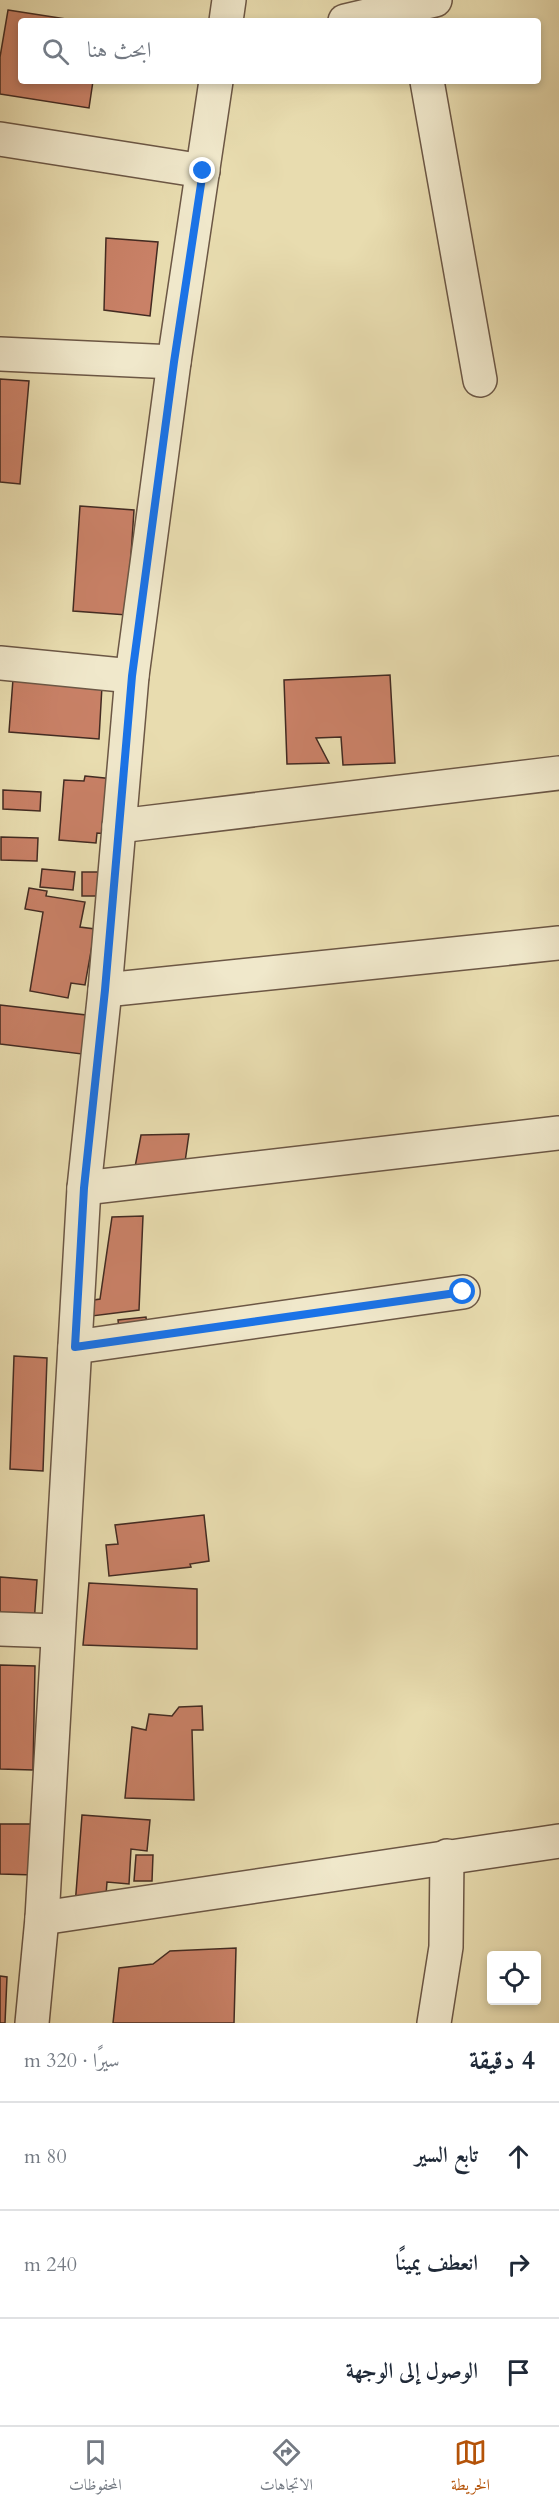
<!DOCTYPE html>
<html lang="ar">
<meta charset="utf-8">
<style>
body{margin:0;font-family:Cardo,Amiri,serif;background:#f6f6f7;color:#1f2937;direction:rtl}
.controls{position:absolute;right:18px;bottom:18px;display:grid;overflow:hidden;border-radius:6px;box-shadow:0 3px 9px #0003}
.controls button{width:54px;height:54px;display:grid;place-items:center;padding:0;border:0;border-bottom:2px solid #e0e1e3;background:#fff;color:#1f2937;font:30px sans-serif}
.stop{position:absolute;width:18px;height:18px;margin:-14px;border:4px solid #1a73e8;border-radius:50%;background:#fff}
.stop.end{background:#1a73e8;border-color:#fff;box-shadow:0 2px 6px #0008}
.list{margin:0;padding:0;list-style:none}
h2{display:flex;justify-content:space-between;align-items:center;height:78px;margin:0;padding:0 24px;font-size:26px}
h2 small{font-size:20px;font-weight:400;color:#747a83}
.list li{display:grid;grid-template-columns:39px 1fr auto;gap:18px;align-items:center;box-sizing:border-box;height:108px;padding:0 24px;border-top:2px solid #e0e1e3}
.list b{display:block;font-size:22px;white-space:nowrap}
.list em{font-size:20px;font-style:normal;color:#747a83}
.icon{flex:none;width:33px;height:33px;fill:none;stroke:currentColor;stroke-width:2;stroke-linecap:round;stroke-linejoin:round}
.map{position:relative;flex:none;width:559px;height:2023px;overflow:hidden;direction:ltr}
.search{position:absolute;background:#fff;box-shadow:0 3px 9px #0003;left:18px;right:18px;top:18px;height:66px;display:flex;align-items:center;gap:15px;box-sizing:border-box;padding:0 21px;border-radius:6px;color:#747a83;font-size:22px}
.sheet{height:402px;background:#fff}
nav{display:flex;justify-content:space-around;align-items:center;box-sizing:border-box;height:84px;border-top:2px solid #e0e1e3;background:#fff;font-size:16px;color:#747a83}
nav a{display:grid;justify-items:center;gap:3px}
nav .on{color:#b45309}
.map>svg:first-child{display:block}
.building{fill:#c98167;stroke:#432b22;stroke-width:1.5}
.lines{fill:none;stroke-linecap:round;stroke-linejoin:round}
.minor-casing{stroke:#6c5745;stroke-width:36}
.minor{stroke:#f0e8cb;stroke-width:33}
.route{stroke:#1a73e8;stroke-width:8}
</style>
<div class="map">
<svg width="559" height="2023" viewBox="0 0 559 2023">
<rect width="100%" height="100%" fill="#e8dcaf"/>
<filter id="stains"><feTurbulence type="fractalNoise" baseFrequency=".00333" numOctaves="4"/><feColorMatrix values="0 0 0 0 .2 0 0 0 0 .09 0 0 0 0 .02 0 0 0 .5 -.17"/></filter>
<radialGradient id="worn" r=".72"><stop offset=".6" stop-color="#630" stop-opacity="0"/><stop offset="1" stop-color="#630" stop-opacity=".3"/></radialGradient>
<g class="building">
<path d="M8,10L79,21H21V81H93L89,108L0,94V57Z"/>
<path d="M106,238L158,242L150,316L104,310Z"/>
<path d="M0,379L29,381L20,484L0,482Z"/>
<path d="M80,506L134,510L127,615L73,611Z"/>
<path d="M390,675L395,763L343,765L341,737L316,738L329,763L287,764L284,680Z"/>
<path d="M13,679L102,686L99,739L9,732Z"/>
<path d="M85,776L114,779L109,834L97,833L96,843L59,840L64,780L84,781Z"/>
<path d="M3,790L41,792L40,811L3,809Z"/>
<path d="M1,837L38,838L37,861L1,860Z"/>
<path d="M42,869L75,872L73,890L40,887Z"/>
<rect x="82" y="872" width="26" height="24"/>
<path d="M29,888L47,891L46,896L85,902L80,927L95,929L85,985L71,983L68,998L30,991L43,912L25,909Z"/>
<path d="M0,1005L86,1015L82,1054L0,1044Z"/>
<path d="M189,1134L185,1162L135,1167L141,1135Z"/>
<path d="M143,1216L139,1310L92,1316L94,1300L100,1299L112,1217Z"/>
<path d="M146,1317L148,1335L120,1338L118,1320Z"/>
<path d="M14,1356L47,1358L43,1471L10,1469Z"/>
<path d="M204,1515L209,1561L190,1564L191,1567L109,1576L106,1545L118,1544L115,1525Z"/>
<path d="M0,1577L37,1580L34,1624L0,1622Z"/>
<path d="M89,1583L197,1589V1649L83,1645Z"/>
<path d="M0,1665L35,1666L33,1770L0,1769Z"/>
<path d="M202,1706L203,1730H192L194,1800L125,1798L132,1727L146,1730L149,1714L172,1716L179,1707Z"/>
<path d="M82,1815L150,1820L147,1851L131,1849L129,1884L107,1882L105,1908L75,1906Z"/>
<path d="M0,1824H36L35,1875L0,1874Z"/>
<path d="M136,1855H153L152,1881H134Z"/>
<path d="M236,1948L234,2023H113L119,1968L153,1964L170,1951Z"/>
<path d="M0,1976L7,1977L5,2023H0Z"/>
</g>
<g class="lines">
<g class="minor-casing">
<g id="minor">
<path d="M226,21L229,0"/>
<path d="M345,21L435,0"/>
<path d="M427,81L480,380"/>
<path d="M0,139L203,171"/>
<path d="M0,354L174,362"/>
<path d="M0,663L132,676"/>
<path d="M119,826L559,773"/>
<path d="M105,990L559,943"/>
<path d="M84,1188L559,1133"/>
<path d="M75,1347L463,1292"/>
<path d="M0,1629L58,1631"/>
<path d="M42,1918L559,1841"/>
<path d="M32,2023L42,1918L84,1188L105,990L132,676L174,362L216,81"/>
<path d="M434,2023L446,1947L447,1856"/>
</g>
</g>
<use href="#minor" class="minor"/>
</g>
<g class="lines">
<path class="route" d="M203,171L174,362L132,676L105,990L84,1188L75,1347L463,1292"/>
</g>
<rect width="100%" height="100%" filter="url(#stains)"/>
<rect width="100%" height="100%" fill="url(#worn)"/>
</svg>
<div class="controls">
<button><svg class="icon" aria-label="locate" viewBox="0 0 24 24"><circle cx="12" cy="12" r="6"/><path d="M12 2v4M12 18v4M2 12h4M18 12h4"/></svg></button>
</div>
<div class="stop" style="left:463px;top:1292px"></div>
<div class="stop end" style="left:203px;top:171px"></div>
<div class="search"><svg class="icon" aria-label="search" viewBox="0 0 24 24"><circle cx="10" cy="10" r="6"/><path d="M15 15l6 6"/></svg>ابحث هنا</div>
</div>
<section class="sheet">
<h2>4 دقيقة<small>سيرًا · 320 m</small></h2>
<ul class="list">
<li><svg class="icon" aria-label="ahead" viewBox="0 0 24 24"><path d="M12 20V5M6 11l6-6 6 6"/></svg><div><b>تابع السير</b></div><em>80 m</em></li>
<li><svg class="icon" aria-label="right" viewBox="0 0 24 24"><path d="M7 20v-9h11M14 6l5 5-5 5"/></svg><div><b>انعطف يمينًا</b></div><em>240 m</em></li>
<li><svg class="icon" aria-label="arrive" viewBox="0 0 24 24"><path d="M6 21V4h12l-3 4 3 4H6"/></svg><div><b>الوصول إلى الوجهة</b></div></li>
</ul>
</section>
<nav>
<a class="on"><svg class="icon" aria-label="map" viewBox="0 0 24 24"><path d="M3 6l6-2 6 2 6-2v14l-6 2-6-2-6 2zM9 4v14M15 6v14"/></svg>الخريطة</a>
<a><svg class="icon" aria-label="directions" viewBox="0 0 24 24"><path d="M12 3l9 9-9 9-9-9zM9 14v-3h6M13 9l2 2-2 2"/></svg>الاتجاهات</a>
<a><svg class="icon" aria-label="saved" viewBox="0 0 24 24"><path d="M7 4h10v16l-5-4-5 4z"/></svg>المحفوظات</a>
</nav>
